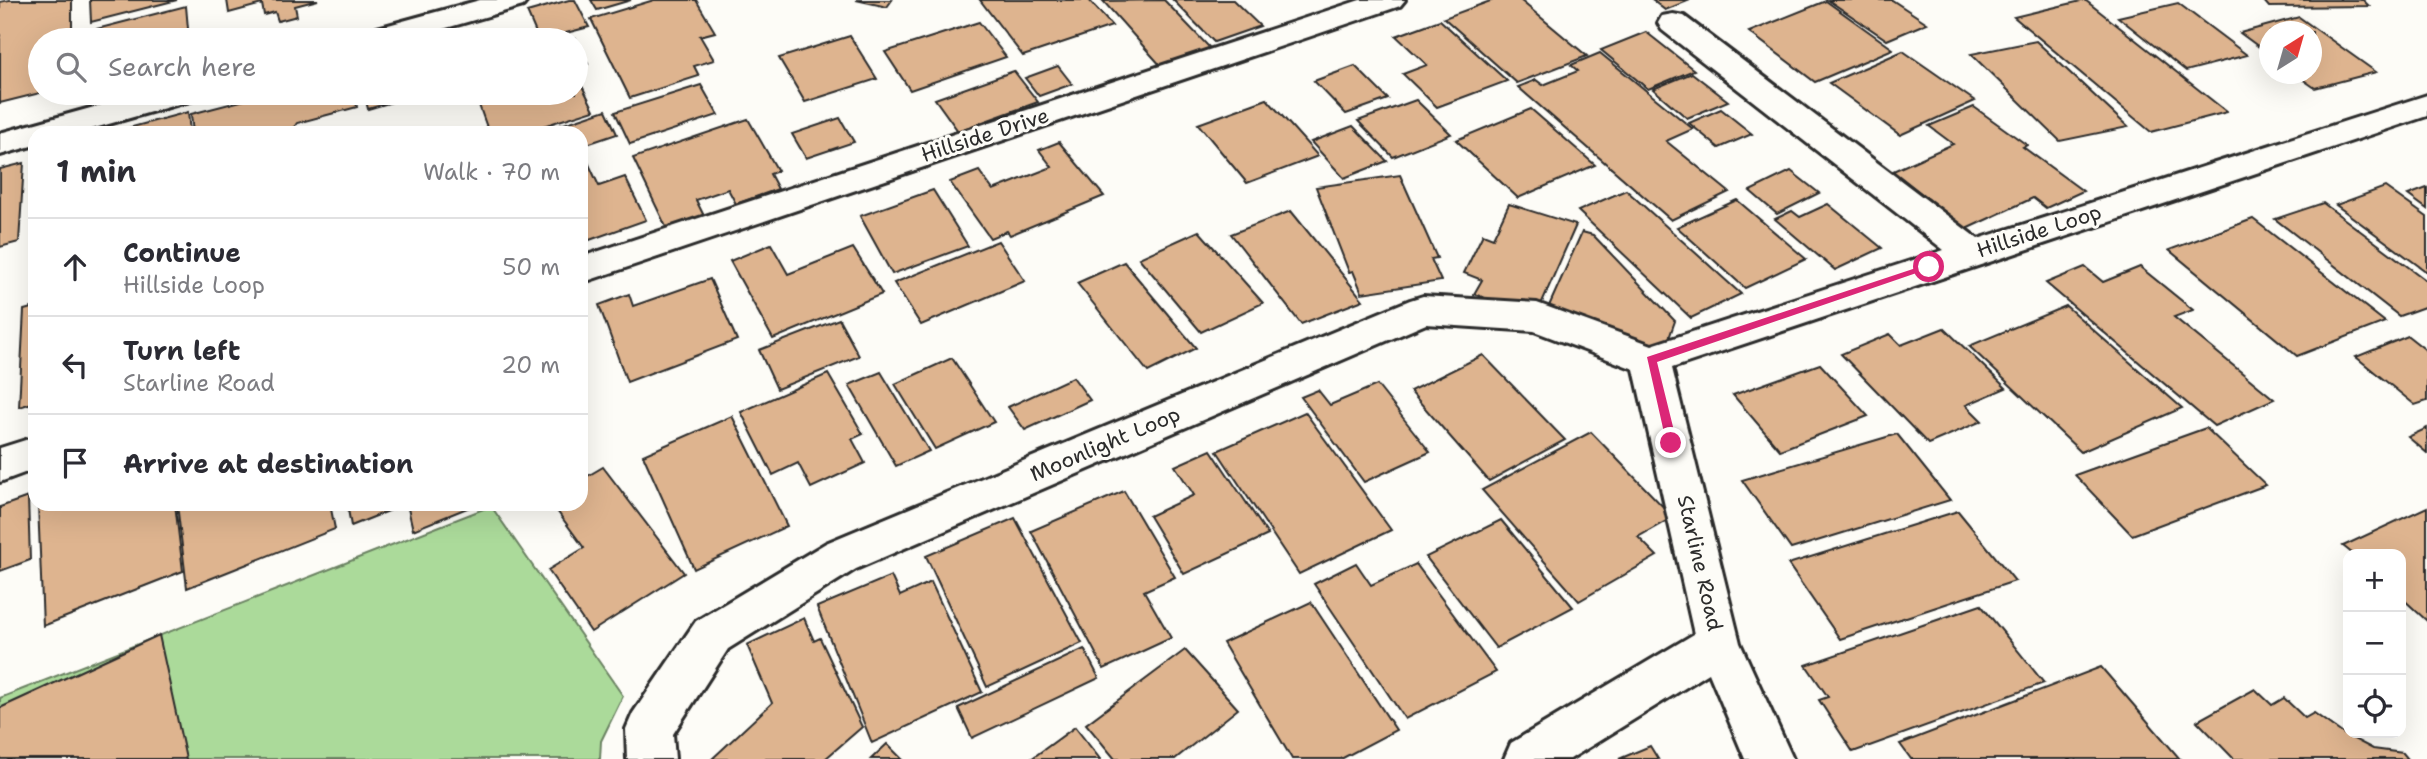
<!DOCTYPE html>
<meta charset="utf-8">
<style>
body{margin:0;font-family:"Shantell Sans",sans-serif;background:#f2f2f3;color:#2b2b33}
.controls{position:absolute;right:21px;bottom:21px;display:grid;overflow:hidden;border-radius:14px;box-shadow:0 7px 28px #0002}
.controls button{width:63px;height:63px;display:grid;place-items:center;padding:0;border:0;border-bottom:2px solid #e1e1e2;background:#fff;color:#2b2b33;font:35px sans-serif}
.compass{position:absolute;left:2259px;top:21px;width:63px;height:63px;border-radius:50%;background:#fff;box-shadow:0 7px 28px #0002;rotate:37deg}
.stop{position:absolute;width:21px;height:21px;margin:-16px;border:5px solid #db2777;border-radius:50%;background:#fff}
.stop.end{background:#db2777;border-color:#fff;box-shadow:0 2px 7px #0008}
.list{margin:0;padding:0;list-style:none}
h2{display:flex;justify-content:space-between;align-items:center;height:91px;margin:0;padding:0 28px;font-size:30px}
h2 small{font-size:23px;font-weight:400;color:#7c7c81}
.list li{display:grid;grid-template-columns:46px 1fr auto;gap:21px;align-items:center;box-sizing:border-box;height:98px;padding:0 28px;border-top:2px solid #e1e1e2}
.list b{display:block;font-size:26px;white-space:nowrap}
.list p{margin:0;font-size:23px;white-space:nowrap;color:#7c7c81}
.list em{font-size:23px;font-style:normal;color:#7c7c81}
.icon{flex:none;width:38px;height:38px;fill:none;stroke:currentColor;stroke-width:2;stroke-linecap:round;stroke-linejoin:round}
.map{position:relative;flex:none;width:2427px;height:759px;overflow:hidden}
.search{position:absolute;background:#fff;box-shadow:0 7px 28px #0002;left:28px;top:28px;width:560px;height:77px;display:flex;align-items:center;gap:18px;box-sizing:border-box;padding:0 24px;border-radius:38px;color:#7c7c81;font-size:26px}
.panel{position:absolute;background:#fff;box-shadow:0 7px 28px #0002;left:28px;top:126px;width:560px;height:385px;border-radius:21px}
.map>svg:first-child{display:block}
.green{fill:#abda9a;stroke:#6b8262;stroke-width:2}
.building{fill:#deb48f;stroke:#2b2b2b;stroke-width:2}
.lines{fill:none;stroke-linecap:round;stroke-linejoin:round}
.minor-casing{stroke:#2b2b2b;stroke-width:6}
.minor{fill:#fdfcf7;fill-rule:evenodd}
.route{fill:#db2777}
.labels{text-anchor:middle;stroke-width:6;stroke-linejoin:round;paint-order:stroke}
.street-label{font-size:21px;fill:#2b2b2b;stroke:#fdfcf7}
</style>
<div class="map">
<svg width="2427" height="759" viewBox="0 0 2427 759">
<rect width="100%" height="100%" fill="#fdfcf7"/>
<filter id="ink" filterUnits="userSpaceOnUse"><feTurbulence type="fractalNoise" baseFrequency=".0143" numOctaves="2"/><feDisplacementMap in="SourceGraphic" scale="14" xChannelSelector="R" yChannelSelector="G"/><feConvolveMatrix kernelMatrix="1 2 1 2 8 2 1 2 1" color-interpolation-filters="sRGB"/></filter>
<g filter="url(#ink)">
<path class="green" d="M491,506L623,696L601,741L600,759H0V698Z"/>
<g class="building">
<path d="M9,0H72V40H40V93L0,103V2Z"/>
<path d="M90,0H177L91,22Z"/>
<path d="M227,0H318L295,6L297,16L278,21L275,12L264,15L262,4L229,13Z"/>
<path d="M569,0H575L589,27L539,40L527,12Z"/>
<path d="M591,0H631L597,10Z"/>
<path d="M654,0H696L715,32L700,36L714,60L694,66L699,76L630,98L591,19Z"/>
<path d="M856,0H892L887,7Z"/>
<path d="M980,0H1089L1112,26L1023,56Z"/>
<path d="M1164,0L1210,48L1161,66L1103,1Z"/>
<path d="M1173,0H1233L1260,26L1214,42Z"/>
<path d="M1493,0H1520L1587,56L1517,83L1444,18Z"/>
<path d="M1652,0H1690L1665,10Z"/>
<path d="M1828,0H1892L1927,23L1887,40Z"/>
<path d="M2085,0L2227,112L2151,132L2014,17Z"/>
<path d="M2263,0H2363L2369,6L2269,7Z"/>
<path d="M1826,1L1893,49L1815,82L1749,32Z"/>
<path d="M2178,3L2247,55L2186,71L2118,17Z"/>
<path d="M186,6L189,40H82L81,33Z"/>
<path d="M2299,17L2376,72L2315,88L2295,74H2312V32H2270V55L2240,33Z"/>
<path d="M1440,20L1507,81L1437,107L1403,74L1427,65L1396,36Z"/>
<path d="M979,22L1006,57L910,90L885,52Z"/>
<path d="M1646,32L1694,70L1648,89L1601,50Z"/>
<path d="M850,36L877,79L805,102L779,58Z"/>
<path d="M576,39L588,64L576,68V40H571Z"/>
<path d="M2036,41L2128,127L2060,141L1971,54Z"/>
<path d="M1903,51L1975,101L1900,135L1829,83Z"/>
<path d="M1600,53L1693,129L1666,141L1729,192L1671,220L1518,87L1536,80L1543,85L1578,71L1571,65Z"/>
<path d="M1058,66L1072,84L1039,96L1025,78Z"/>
<path d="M1355,66L1388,99L1346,114L1314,81Z"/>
<path d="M1014,71L1038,102L958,131L935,99Z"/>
<path d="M1692,73L1728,101L1687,118L1653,89Z"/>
<path d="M576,74L594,110L521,133H489L479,105L518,93H576Z"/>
<path d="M701,85L718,115L630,144L615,112Z"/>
<path d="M272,93H354L357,107L297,123L290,133H193L191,114Z"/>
<path d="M364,93H423L368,109Z"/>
<path d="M1267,99L1318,156L1247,183L1198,124Z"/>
<path d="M1416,100L1451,134L1393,157L1358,121Z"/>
<path d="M1974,107L2027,145L2023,147L2083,191L2046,208L2033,198L1966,229L1893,171L1953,144L1929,126Z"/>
<path d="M1531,109L1595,165L1518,198L1456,140Z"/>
<path d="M1721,109L1752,134L1719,148L1689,123Z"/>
<path d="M606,110L617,134L581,146V133H537Z"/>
<path d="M188,112L190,133H110Z"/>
<path d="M840,118L854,142L806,158L792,134Z"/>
<path d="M748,119L778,171L770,174L778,189L736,204L728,189L696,200L704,216L667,229L633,158Z"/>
<path d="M1353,126L1387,161L1344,178L1311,142Z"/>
<path d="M1059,142L1104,196L1010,235L1007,231L990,238L950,182L979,171L993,190L1052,167L1039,150Z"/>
<path d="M581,147L599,186L625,177L646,220L581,243Z"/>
<path d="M24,163L19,242L0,247V169Z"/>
<path d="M1791,171L1819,193L1777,214L1750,191Z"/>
<path d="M1400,175L1437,258L1431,259L1441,281L1362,293L1353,271L1349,272L1316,187Z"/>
<path d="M2385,187L2427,217V272L2336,205Z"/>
<path d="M2427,188V209L2408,195Z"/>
<path d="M933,190L968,246L892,274L860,216Z"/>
<path d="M1626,190L1741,294L1691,318L1578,211Z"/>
<path d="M1737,200L1806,259L1745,288L1677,227Z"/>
<path d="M2323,203L2427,281V306L2399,316L2275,219Z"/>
<path d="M1509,204L1576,225L1536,316L1474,294L1482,280L1464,273L1483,234L1493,238Z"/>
<path d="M1828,204L1882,248L1835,270L1775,219L1792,211L1800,217Z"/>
<path d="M1291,211L1363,300L1301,324L1231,234Z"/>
<path d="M2253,219L2385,322L2297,356L2169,250Z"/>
<path d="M1199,231L1263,303L1201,332L1139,258Z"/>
<path d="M1582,232L1593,235L1675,321L1663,355L1545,315Z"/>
<path d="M998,241L1025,281L921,325L894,283Z"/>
<path d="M771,244L788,274L853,248L882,294L773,339L730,261Z"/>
<path d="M1124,262L1196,348L1148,372L1077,283Z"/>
<path d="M2085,267L2103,282L2140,267L2193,310L2174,317L2274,399L2214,426L2046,283Z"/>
<path d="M710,279L737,340L627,382L599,305L629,294L633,306Z"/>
<path d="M2066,306L2182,408L2081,452L1969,346Z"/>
<path d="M35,307V402L19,407L24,310Z"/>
<path d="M839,319L859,356L777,389L759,350Z"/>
<path d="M1944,328L2006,388L1966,405L1982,421L1928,444L1841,354L1890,334L1901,345Z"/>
<path d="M2408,336L2427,351V401L2415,405L2356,357Z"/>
<path d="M1483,355L1565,440L1489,481L1410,391Z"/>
<path d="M952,358L994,422L935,449L895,384Z"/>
<path d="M1820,364L1868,416L1780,450L1733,395Z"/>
<path d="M881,372L929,451L896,466L849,385Z"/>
<path d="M828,374L863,434L852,439L865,463L811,488L798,463L773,475L741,412Z"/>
<path d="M1073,377L1090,400L1025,430L1008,407Z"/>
<path d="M1377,385L1430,452L1364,482L1301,397L1318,390L1330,405Z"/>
<path d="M1305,412L1391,530L1299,574L1217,451Z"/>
<path d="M732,416L787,526L694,569L643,455Z"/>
<path d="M2206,428L2266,485L2132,535L2075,475Z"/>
<path d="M2427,428V453L2408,437Z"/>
<path d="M1591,432L1673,517L1638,537L1657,556L1579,601L1482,490Z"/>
<path d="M1897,434L1950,500L1791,549L1742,480Z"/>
<path d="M1211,450L1268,535L1184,574L1149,516L1194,495L1175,466Z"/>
<path d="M603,467L684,573L591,632L548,570L584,548L552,504H581V480Z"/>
<path d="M1124,491L1175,577L1144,591L1171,638L1104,669L1031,531Z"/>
<path d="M28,497L30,560L0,571V507Z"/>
<path d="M38,504H175L183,571L43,626Z"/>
<path d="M177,504H330L335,529L187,588Z"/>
<path d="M347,504H406L351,526Z"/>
<path d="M407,504H477L413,530Z"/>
<path d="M2427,507V621L2401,597V554H2353L2343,546Z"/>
<path d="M1958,511L2015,581L1840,639L1788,564Z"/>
<path d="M1015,518L1082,643L987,687L926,556Z"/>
<path d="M1501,520L1573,607L1496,648L1426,557Z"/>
<path d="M1356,563L1371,585L1416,564L1496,672L1405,719L1314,584Z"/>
<path d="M891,576L900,596L931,582L982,692L872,743L817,607Z"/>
<path d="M1311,602L1396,730L1341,759H1292L1223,643Z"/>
<path d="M1981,605L2044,683L1853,752L1819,700L1828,697L1806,665Z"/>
<path d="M804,618L814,641L820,638L862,727L825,759H712L772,703L747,645Z"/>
<path d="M159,635L186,759H0V708Z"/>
<path d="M1084,649L1099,678L972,738L958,708Z"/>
<path d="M1185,650L1238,709L1175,759H1115L1086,724Z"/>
<path d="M2101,667L2180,759H1911L1900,744Z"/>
<path d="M2255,689L2272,705L2284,698L2305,718L2314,713L2342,733L2373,749L2403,753L2408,759H2234L2197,721Z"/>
<path d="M1075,727L1100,759H1031Z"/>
<path d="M887,744L902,759H871Z"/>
<path d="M1650,746L1658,759H1619Z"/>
</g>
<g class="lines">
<g class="minor-casing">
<g id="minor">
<path d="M480,0H528L523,6L404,40H355L359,33Z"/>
<path d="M1360,0H1405L1400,6L581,283V257Z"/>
<path d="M1673,14L1684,16L1978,239L2427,95V116L1672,368L1740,643L1793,759H1745L1709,673L1570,759H1504L1511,743L1694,634L1634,369L1534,331L1426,324L856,569L728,649L673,734L675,759H627L626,729L633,713L696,621L826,543L1410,300L1423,296L1537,303L1652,345L1944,250L1662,30L1658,23L1662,16Z"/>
<path d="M145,93H198L193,100L77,133H35V145L0,155V133Z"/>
<path d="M35,437V469L0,482V448Z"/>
</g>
</g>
<use href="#minor" class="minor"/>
</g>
</g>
<path class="route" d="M1925,265L1934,267L1657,362L1677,443L1671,448L1667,446L1647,357Z"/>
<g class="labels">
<g class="street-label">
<text transform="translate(985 135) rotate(-18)" y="7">Hillside Drive</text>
<text transform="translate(2039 231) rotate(-18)" y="7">Hillside Loop</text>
<text transform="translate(1105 444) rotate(-23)" y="7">Moonlight Loop</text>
<text transform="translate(1700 563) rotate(77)" y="7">Starline Road</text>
</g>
</g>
</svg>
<div class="controls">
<button>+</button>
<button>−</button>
<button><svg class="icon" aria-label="locate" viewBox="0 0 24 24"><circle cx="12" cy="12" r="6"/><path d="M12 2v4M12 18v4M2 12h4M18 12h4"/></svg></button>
</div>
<svg class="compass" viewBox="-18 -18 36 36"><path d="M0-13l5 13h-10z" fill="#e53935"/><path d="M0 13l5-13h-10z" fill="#7c7c81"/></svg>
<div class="stop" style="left:1929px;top:267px"></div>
<div class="stop end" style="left:1671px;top:443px"></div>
<div class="search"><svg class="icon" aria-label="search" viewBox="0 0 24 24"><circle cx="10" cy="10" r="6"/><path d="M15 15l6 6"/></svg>Search here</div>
<section class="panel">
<h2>1 min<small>Walk · 70 m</small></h2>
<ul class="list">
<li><svg class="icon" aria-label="ahead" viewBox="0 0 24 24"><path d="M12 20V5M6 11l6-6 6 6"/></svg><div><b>Continue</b><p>Hillside Loop</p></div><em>50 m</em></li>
<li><svg class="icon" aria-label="left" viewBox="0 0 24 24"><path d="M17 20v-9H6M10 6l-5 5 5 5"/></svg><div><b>Turn left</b><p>Starline Road</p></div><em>20 m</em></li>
<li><svg class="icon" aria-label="arrive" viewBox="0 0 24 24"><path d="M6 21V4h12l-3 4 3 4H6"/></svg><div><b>Arrive at destination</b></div></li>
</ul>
</section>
</div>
